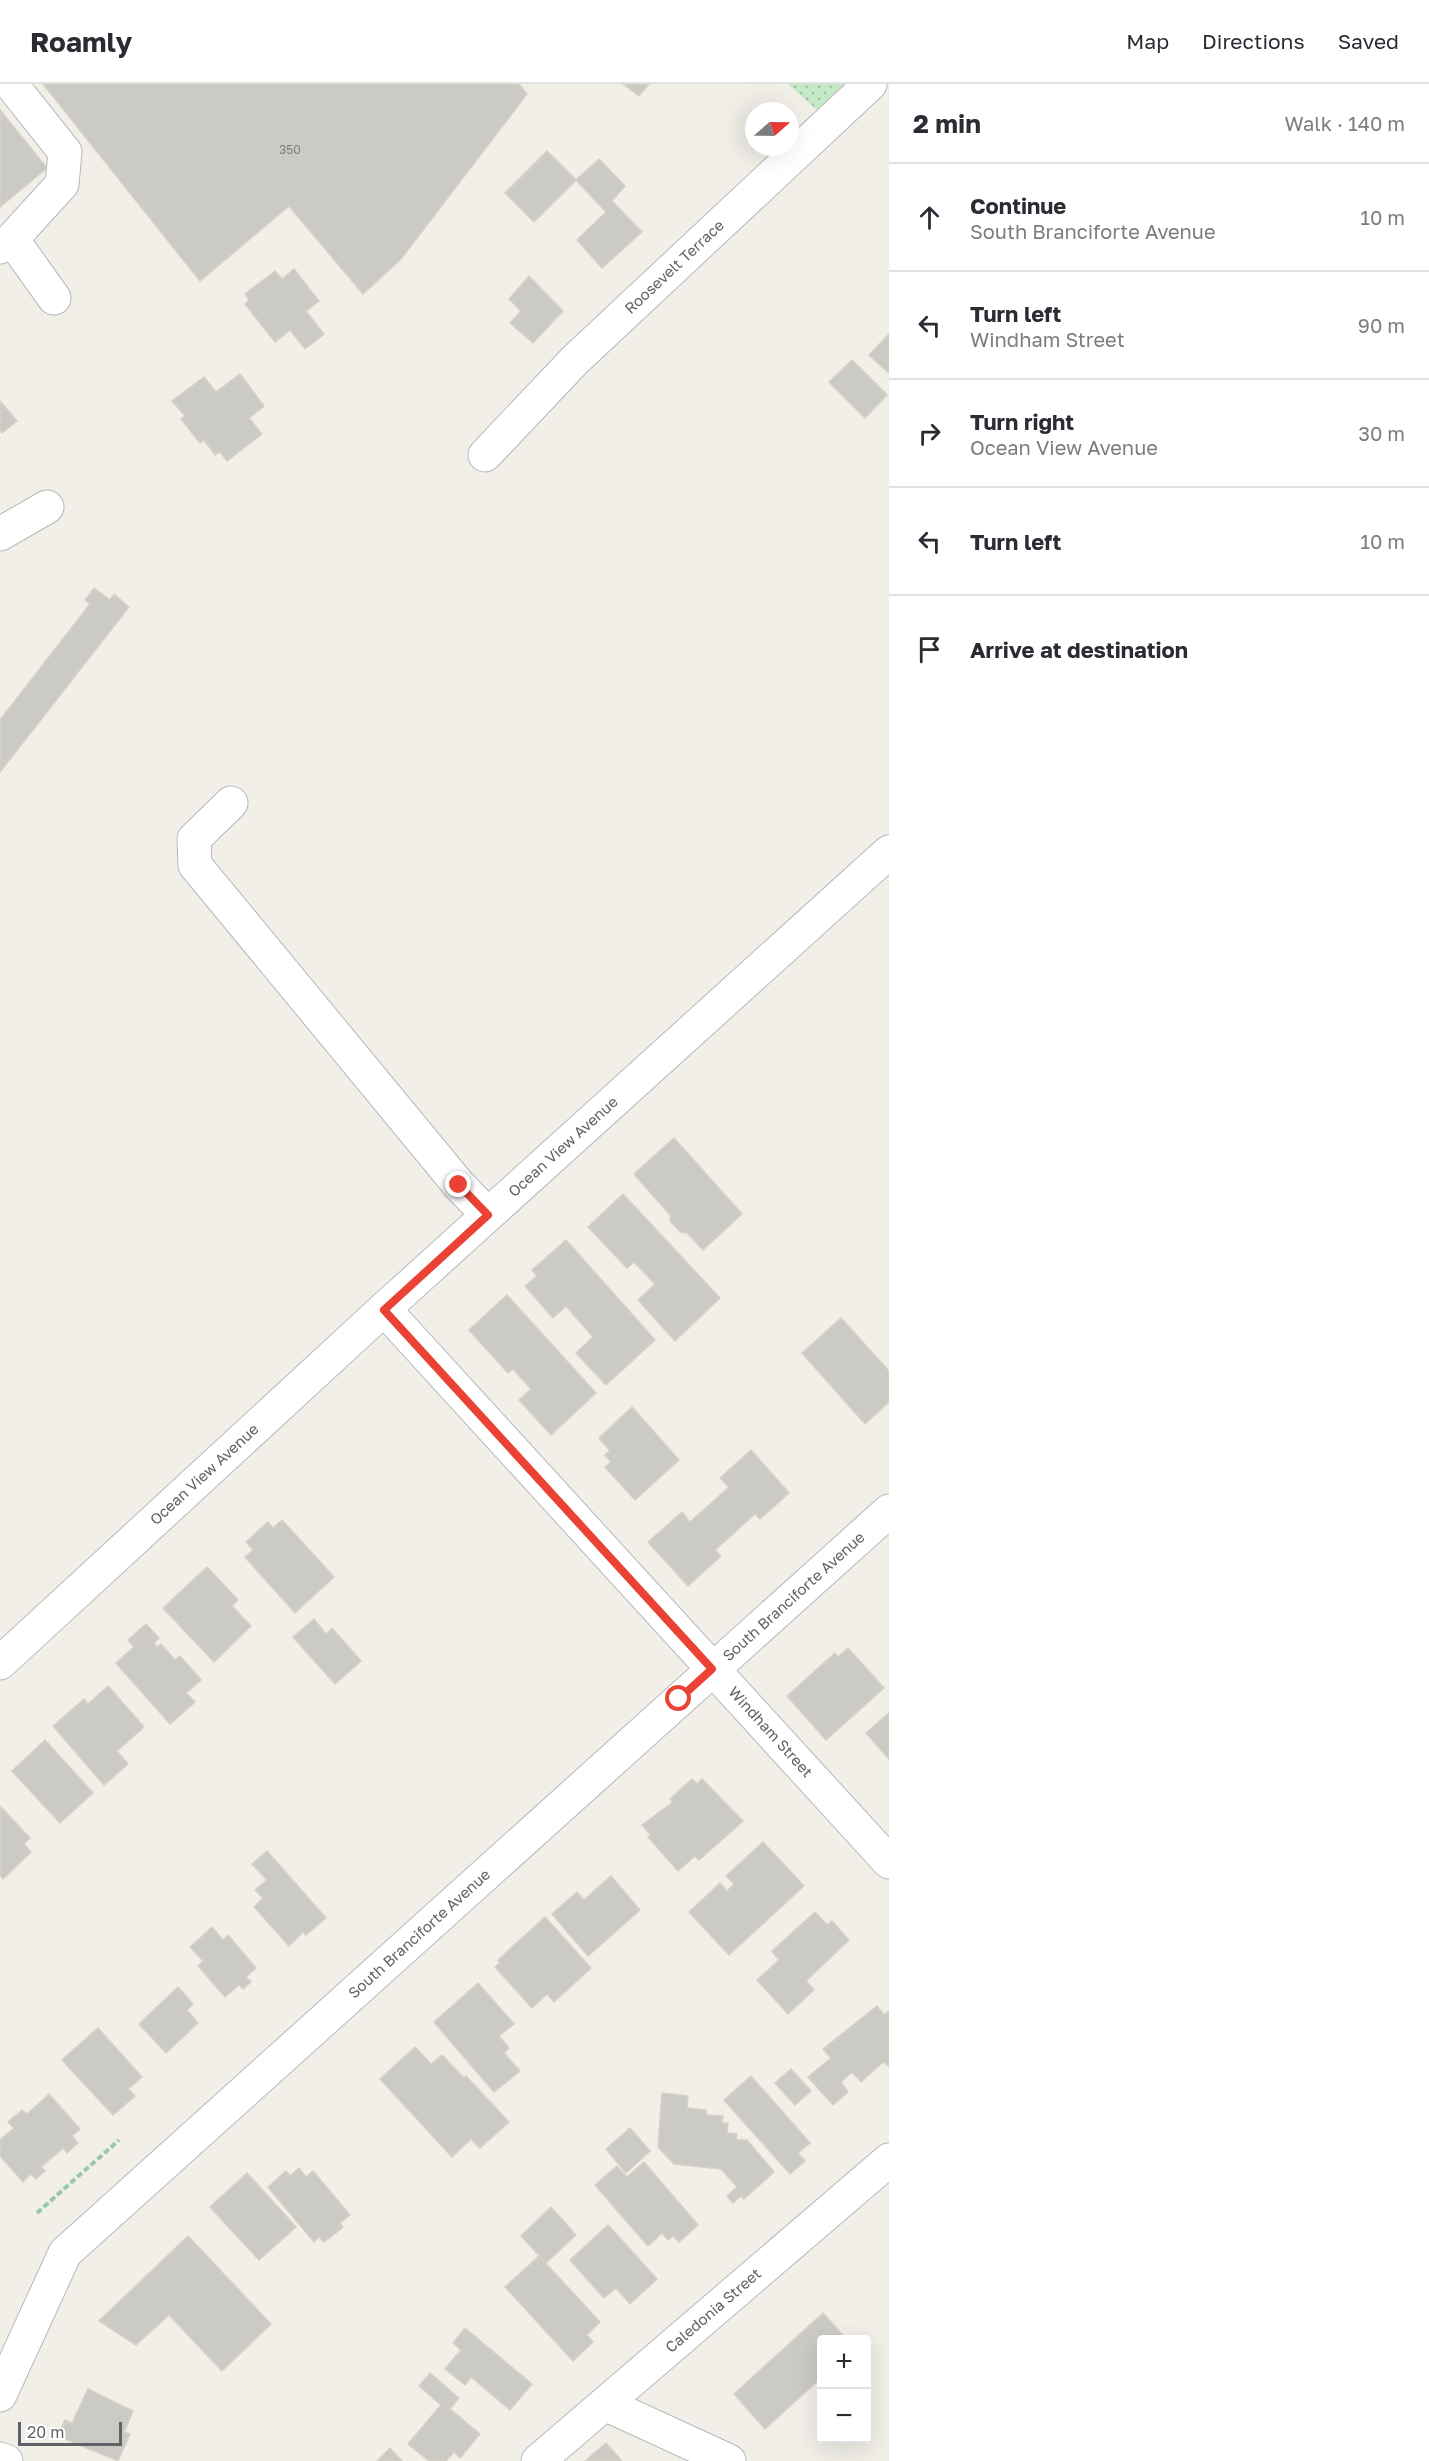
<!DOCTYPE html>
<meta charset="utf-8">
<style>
body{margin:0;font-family:"Golos Text",sans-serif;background:#f2f2f3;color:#2b2b33}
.controls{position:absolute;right:18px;bottom:18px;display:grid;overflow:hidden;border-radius:6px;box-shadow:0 6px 24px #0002}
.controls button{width:54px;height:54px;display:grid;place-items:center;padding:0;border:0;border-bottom:2px solid #e1e1e2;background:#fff;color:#2b2b33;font:30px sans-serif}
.compass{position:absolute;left:745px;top:18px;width:54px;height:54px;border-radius:50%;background:#fff;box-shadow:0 6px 24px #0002;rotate:70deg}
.scale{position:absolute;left:18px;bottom:15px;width:104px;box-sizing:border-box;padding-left:6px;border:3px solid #5f6368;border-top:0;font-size:16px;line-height:21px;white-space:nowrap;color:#5f6368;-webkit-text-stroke:4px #fff;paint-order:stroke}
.stop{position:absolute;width:18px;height:18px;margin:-14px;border:4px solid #ea4335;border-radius:50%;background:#fff}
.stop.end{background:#ea4335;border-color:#fff;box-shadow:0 2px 6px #0008}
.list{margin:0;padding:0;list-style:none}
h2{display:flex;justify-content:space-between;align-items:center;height:78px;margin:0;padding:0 24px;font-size:26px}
h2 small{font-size:20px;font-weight:400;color:#7c7c81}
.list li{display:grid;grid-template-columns:39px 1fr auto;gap:18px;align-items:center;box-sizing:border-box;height:108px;padding:0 24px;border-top:2px solid #e1e1e2}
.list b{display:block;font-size:22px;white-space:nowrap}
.list p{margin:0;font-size:20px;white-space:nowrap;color:#7c7c81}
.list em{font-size:20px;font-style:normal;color:#7c7c81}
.icon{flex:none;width:33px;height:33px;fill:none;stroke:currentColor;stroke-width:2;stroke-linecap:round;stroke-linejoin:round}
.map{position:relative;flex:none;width:889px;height:2377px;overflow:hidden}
header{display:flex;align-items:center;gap:36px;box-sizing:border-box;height:84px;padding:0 30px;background:#fff;border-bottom:2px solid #e1e1e2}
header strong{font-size:28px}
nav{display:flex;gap:33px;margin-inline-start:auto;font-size:21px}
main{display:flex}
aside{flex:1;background:#fff}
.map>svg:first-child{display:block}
.grass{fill:url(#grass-dots)}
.building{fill:#cccac5;stroke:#d6d1c6;stroke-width:1.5}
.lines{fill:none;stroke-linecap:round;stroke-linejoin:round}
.minor-casing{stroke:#b5b8bc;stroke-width:35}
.path{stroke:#9cc7a9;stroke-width:4;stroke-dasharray:6 3;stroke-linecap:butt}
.minor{stroke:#fff;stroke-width:33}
.route{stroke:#ea4335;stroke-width:8}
.labels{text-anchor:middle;stroke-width:5;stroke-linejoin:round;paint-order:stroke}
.number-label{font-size:12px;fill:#7a7d7f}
.street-label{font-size:15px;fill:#5f6368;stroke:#fff}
</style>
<header>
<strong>Roamly</strong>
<nav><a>Map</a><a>Directions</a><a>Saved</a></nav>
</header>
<main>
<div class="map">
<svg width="889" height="2377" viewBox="0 0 889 2377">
<defs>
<pattern id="grass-dots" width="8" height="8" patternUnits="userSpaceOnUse" patternTransform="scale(1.5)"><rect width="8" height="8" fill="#c5e8c5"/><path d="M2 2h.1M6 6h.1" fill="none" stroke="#a3c0a4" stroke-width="1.8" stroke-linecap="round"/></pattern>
</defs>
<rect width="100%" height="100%" fill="#f1efe8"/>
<path class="grass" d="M788,0H849L819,28Z"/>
<g class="building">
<path d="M43,0H519L527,10L401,175L363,210L289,122L200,197Z"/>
<path d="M623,0H649L639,12Z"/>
<path d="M0,26L47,84L0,123Z"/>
<path d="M547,67L576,96L534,138L505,109Z"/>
<path d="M599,75L625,102L612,117L642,148L602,184L577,156L606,128L576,96Z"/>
<path d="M294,185L319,217L306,227L324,250L305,265L290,246L275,258L245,220L249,216L245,210L275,187L282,195Z"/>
<path d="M529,192L563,227L533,259L510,239L521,227L509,215Z"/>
<path d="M889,250V289L869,271Z"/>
<path d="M852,276L887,311L865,334L829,298Z"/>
<path d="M240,290L264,322L249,334L262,350L227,377L220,368L215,371L204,356L200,359L181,335L185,332L172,317L204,293L216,308Z"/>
<path d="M0,317L17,337L2,349L0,347Z"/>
<path d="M94,504L110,516L114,510L129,523L0,688V636L90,520L85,516Z"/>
<path d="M674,1054L742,1130L703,1166L687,1149L681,1148L670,1137L671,1132L634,1090Z"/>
<path d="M623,1110L720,1214L675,1257L638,1216L655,1200L634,1178L627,1184L588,1143Z"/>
<path d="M566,1156L655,1256L606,1301L576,1269L593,1253L566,1222L553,1234L525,1202L537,1192L532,1186Z"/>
<path d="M507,1211L596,1309L551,1351L519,1316L531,1305L513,1285L508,1289L469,1246Z"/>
<path d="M841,1234L889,1287V1318L865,1340L802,1269Z"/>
<path d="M632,1323L679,1376L635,1416L605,1383L611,1378L605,1371L610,1367L599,1354Z"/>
<path d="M751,1366L789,1409L760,1435L755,1430L715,1466L721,1472L688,1502L648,1458L682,1428L690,1438L729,1403L720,1394Z"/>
<path d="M282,1436L334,1493L295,1529L245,1473L253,1466L246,1458L268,1438L273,1444Z"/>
<path d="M207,1483L238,1516L232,1522L251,1542L214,1578L163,1524Z"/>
<path d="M314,1535L326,1550L332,1544L361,1577L335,1600L293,1553Z"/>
<path d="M146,1540L159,1554L154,1559L157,1563L161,1560L175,1576L180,1572L201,1596L186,1609L195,1618L170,1640L116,1579L134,1563L128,1556Z"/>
<path d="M848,1564L884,1604L826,1656L787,1612L835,1569L838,1573Z"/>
<path d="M108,1602L144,1643L117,1667L128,1680L104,1701L53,1642L84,1615L88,1620Z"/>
<path d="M889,1629V1675L866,1649Z"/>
<path d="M45,1656L93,1709L60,1739L12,1687Z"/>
<path d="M692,1695L697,1700L702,1695L743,1737L699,1776L695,1772L678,1787L648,1753L651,1751L642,1741L673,1718L670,1715Z"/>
<path d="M0,1722L30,1754L24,1760L31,1768L3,1795L0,1791Z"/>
<path d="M763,1758L804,1802L729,1871L689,1828L720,1799L727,1807L734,1800L726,1792Z"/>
<path d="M267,1767L326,1834L306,1851L303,1848L289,1862L254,1823L263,1814L255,1806L267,1796L252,1780Z"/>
<path d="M611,1792L640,1826L588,1872L552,1830L577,1808L584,1816Z"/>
<path d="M815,1828L827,1841L832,1837L849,1856L806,1897L814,1906L788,1930L757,1896L779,1876L772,1867Z"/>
<path d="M545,1833L591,1884L554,1918L547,1910L532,1924L495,1883L500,1879L498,1876Z"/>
<path d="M212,1843L223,1856L228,1851L256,1884L246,1893L251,1898L243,1905L239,1901L225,1913L198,1882L203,1877L190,1863Z"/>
<path d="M478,1899L514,1940L499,1952L509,1964L504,1969L520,1987L494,2008L434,1938Z"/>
<path d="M178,1903L193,1920L187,1926L198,1939L166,1969L139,1940Z"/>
<path d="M877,1922L884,1931L889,1927V1982L883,1978L861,1998L852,1988L841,1998L848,2008L833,2021L808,1993L831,1974L823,1965Z"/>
<path d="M98,1944L142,1993L128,2005L135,2012L113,2031L62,1976Z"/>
<path d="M415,1963L431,1980L442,1971L464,1994L466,1992L509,2038L480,2064L471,2055L452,2073L380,1995Z"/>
<path d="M791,1985L811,2007L795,2021L775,1999Z"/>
<path d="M751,1992L810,2059L798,2069L805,2077L790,2090L724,2016Z"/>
<path d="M662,2009L688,2012L687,2024L706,2026V2031L723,2032L722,2039H728L727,2049L737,2050L736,2056H747L774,2088L744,2115L741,2112L733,2119L727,2112L737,2103L721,2085L674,2080L658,2063Z"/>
<path d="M49,2010L80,2045L72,2052L78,2059L67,2069L63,2064L41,2083L45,2087L36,2095L31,2090L23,2098L0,2072V2056L14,2044L8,2038L22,2026L27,2030Z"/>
<path d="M630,2044L650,2067L626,2089L606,2065Z"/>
<path d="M644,2078L698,2141L679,2158L673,2152L668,2156L662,2149L648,2162L595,2101L617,2082L627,2093Z"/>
<path d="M299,2084L306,2093L313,2087L350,2131L340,2139L343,2143L324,2158L319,2153L314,2158L268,2103L286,2087L290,2092Z"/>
<path d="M247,2089L296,2143L259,2176L210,2123Z"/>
<path d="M551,2123L576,2151L546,2179L521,2152Z"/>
<path d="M608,2141L657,2195L630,2220L616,2204L604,2214L570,2176Z"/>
<path d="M188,2152L271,2240L222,2287L169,2231L136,2261L99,2237Z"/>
<path d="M539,2172L600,2238L587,2251L593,2258L573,2277L505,2203Z"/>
<path d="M823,2229L847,2256H822V2293L765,2345L734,2310Z"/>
<path d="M465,2244L532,2300L510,2326L471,2293L465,2301L445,2285L461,2266L453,2259Z"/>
<path d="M430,2289L459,2314L450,2325L480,2350L460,2374L454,2368L446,2377H429L408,2360L441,2321L419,2302Z"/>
<path d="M88,2305L133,2327L124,2348L130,2350L118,2377L58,2352L65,2336L72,2339Z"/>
<path d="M606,2359L622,2377H585Z"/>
<path d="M390,2364L402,2377H377Z"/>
</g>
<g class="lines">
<g class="minor-casing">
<g id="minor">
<path d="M12,155L54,214"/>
<path d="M0,163L12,155L62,100L65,68L11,0"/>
<path id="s1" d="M485,371L575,276L870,0"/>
<path d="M0,450L47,423"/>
<path d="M231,719L194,755L195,781L459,1101L488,1131"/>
<path id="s2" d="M384,1225L889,1778"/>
<path id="s3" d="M0,1579L384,1225L889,768"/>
<path id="s4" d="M0,2311L65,2169L889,1427"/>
<path d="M605,2320L729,2377"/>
<path d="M0,2375L6,2377"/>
<path id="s5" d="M538,2377L889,2076"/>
</g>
</g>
<path class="path" d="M37,2129L119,2056"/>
<use href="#minor" class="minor"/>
</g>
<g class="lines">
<path class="route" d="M459,1101L488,1131L384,1226L712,1585L679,1615"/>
</g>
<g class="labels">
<g class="number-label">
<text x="290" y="70">350</text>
</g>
<g class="street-label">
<text dy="5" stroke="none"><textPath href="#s1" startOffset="267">Roosevelt Terrace</textPath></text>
<text dy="5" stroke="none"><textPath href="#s3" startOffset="764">Ocean View Avenue</textPath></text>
<text dy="5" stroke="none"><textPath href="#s3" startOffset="278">Ocean View Avenue</textPath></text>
<text dy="5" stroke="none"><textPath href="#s4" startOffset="1137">South Branciforte Avenue</textPath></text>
<text dy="5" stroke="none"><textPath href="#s2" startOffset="573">Windham Street</textPath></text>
<text dy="5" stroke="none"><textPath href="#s4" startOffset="633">South Branciforte Avenue</textPath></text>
<text dy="5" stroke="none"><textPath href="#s5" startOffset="231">Caledonia Street</textPath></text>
</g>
</g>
</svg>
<div class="controls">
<button>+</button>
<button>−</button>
</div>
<svg class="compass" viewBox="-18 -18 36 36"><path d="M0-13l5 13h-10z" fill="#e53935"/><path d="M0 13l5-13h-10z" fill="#7c7c81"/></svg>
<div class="scale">20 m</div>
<div class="stop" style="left:679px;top:1615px"></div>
<div class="stop end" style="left:459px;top:1101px"></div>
</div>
<aside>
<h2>2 min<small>Walk · 140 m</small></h2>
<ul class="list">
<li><svg class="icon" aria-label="ahead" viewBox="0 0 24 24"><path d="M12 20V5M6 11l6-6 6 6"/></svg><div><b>Continue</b><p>South Branciforte Avenue</p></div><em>10 m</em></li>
<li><svg class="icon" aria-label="left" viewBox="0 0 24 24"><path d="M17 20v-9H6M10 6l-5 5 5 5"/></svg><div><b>Turn left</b><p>Windham Street</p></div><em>90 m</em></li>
<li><svg class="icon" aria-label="right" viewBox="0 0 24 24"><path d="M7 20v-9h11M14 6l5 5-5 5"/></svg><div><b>Turn right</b><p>Ocean View Avenue</p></div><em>30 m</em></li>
<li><svg class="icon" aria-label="left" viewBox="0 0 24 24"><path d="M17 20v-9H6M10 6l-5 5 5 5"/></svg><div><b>Turn left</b></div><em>10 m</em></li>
<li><svg class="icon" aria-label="arrive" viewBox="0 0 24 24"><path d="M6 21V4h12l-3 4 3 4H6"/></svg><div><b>Arrive at destination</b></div></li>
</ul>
</aside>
</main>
